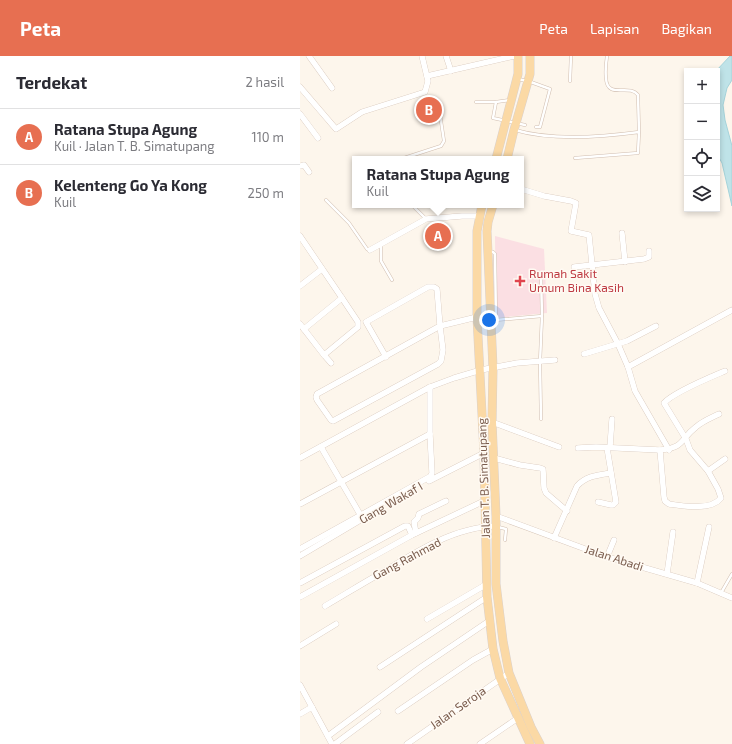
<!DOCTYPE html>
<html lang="id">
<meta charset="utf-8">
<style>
body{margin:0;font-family:"Exo 2",sans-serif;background:#f7f7f7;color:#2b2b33}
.controls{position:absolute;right:12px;top:12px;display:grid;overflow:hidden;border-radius:0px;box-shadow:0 2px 6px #0003}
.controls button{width:36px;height:36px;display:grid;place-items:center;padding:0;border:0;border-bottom:1px solid #e1e1e2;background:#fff;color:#2b2b33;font:20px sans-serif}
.you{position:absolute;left:189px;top:264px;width:14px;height:14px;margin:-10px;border:3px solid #fff;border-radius:50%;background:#1a73e8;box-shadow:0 0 0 6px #1a73e833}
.badge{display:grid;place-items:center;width:26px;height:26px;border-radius:50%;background:#e76f51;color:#fff;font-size:13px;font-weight:700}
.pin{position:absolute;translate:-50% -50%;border:2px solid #fff;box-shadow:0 1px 4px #0006}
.popup{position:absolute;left:52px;top:100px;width:172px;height:52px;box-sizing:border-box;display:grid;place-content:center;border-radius:0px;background:#fff;filter:drop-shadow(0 1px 3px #0005);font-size:13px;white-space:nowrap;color:#7c7c81}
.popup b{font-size:15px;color:#2b2b33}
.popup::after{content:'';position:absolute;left:50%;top:100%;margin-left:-8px;border:8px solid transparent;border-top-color:#fff}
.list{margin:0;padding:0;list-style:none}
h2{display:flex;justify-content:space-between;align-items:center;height:52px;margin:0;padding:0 16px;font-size:17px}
h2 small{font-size:13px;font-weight:400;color:#7c7c81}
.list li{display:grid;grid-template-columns:26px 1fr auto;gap:12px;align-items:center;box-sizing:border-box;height:56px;padding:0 16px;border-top:1px solid #e1e1e2}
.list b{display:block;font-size:15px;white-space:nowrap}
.list p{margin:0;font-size:13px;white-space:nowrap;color:#7c7c81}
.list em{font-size:13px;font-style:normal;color:#7c7c81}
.icon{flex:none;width:22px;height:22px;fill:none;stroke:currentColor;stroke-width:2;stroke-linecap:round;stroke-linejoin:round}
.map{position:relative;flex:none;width:432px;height:688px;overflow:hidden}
header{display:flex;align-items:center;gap:24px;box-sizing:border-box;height:56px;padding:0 20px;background:#e76f51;color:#fff}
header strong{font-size:19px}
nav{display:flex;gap:22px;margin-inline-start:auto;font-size:14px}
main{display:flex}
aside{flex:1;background:#fff}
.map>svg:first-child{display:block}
.medical{fill:#fbdfe3}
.water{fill:#bfe3e8;stroke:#a5d3da}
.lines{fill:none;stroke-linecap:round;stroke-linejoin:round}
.lane-casing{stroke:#d1beb0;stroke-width:3.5}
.street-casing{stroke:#d1beb0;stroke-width:6}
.primary-casing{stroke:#dad1cd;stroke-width:9}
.lane{stroke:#fff;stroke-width:2.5}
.street{stroke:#fff;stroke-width:5.5}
.primary{stroke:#fbd9a5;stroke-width:8}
.health-dot{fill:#e0444e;stroke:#fffaf3;stroke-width:1.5}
.labels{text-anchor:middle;stroke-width:3;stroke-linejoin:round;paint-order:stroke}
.health-label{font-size:12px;fill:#be3a42;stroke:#fffaf3;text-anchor:start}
.street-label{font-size:12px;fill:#7a5c4d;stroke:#fffaf3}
</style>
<header>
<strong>Peta</strong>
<nav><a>Peta</a><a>Lapisan</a><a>Bagikan</a></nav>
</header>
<main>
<aside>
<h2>Terdekat<small>2 hasil</small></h2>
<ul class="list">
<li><span class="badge">A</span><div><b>Ratana Stupa Agung</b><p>Kuil · Jalan T. B. Simatupang</p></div><em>110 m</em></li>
<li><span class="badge">B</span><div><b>Kelenteng Go Ya Kong</b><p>Kuil</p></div><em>250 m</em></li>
</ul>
</aside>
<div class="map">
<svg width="432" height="688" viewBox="0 0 432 688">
<rect width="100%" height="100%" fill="#fdf6ec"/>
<path class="medical" d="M195,180L244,193L247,257L196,262Z"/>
<path class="water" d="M430,0H432V24L427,32L423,49L425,64L432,90V150L422,107L417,98V15H416Z"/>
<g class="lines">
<g class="lane-casing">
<g id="lane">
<path d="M307,0C306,7 305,15 306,22C307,44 329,27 338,39L339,76"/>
<path d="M217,23L228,25L250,33L240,71H236"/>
<path d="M270,25L271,0"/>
<path d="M176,46H196L210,44"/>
<path d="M196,46L193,62L225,69"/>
<path d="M215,74C252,85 302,81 339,76L338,97L275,102"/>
<path d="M101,103L141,90L144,85L139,52"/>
<path d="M26,144L49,167L67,193L69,194"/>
<path d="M112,149L126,163"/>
<path d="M81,189V205L92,224"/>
<path d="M189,195L193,196L195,198L196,264"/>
<path d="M241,218L242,260L240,306L241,363"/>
<path d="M195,264L242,260"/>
<path d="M198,471L206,473L205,484"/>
<path d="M421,537L432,518"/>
</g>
</g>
<g class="street-casing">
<g id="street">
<path d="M9,0L32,32"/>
<path d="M146,0L151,15"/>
<path d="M127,20L214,0"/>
<path d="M0,31L36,73L62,56L125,36L128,25L122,0"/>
<path d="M0,58L18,82"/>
<path d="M0,110L4,109L9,116"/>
<path d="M221,133L244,140L271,145L276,147L271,175L289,179L295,238L299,252L318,288L328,311L335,335L369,394"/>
<path d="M322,177L325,206"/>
<path d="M0,180L42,242L4,273"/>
<path d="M70,194L126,163L162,160H179"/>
<path d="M274,211L344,203L349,201V195"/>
<path d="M0,230L22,213"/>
<path d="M0,268L24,299L58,271V266L42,242"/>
<path d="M284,298L327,285L356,270"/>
<path d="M24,299L31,307"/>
<path d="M86,301L66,266L128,231H134L137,233L140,270L143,294L141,305L138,308L33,365L31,364L17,344L16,341L17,338L140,270L177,261"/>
<path d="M328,311L432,254"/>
<path d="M192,366L259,391"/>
<path d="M21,391L61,460"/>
<path d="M310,391L312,363"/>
<path d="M278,392L296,391L360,394C385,392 380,383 396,371C403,365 411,362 419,358"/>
<path d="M360,394L364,441L365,445L369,448C383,450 411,455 421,442L418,433L408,415L390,394L386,383L364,347C374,336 411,321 425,315"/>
<path d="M0,402L130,331L154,322L181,314L217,307L255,304"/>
<path d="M194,402L220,409L240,412L243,413L244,432L246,437L267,455"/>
<path d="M408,415L425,403"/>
<path d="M129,425L184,397"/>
<path d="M298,446L311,449H313L316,446L307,392"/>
<path d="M0,448L130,378"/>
<path d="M196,460L307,501L397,527L432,542"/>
<path d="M116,477L114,466L118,462L119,458L146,445"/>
<path d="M254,482L277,430C286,420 298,419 311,417"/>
<path d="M0,493L131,420L132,417L130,378V331"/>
<path d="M0,500L64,462"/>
<path d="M307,501L314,484"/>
<path d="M367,518L373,476"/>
<path d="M0,527L105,470H108L112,479"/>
<path d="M397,527L409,471"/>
<path d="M0,541L112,479L184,445"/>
<path d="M25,550C44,539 63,527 83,516C117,495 155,471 196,470"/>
<path d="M127,563L187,528"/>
<path d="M0,590L36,568"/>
<path d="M80,611L187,541"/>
<path d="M0,629L32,688"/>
<path d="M98,655L173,604L193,593"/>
<path d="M0,658L12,651"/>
<path d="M28,680L121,611L189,565"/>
<path d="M35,688L78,656"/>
<path d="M107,688L209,617"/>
<path d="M180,688L218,662"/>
</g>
</g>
<g class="primary-casing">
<g id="primary">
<path d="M196,103L218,18V0"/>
<path d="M207,103L214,74L230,18V0"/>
<path d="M182,149L177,175V261L184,397L187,541L193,593L200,622L230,688"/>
<path d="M193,149L188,166L187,175L193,312L192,366L196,460V528L203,585L209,617L231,671L240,688"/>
</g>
</g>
<use href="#lane" class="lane"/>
<use href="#street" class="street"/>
<use href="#primary" class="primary"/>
</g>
<path class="health-dot" d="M218 219h4v4h4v4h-4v4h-4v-4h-4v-4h4z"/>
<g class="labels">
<g class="health-label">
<text x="229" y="222">Rumah Sakit<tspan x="229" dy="14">Umum Bina Kasih</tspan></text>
</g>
<g class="street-label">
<text transform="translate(184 422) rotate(-92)" y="4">Jalan T. B. Simatupang</text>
<text transform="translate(91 447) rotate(-30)" y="4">Gang Wakaf I</text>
<text transform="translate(314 502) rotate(18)" y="4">Jalan Abadi</text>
<text transform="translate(107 503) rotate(-28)" y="4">Gang Rahmad</text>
<text transform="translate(158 652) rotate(-35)" y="4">Jalan Seroja</text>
</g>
</g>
</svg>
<div class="controls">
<button>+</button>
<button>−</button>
<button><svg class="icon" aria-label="locate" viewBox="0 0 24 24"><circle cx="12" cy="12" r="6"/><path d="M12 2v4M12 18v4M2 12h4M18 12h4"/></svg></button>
<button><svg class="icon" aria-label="layers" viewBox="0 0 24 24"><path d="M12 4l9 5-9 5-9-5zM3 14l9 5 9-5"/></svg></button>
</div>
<div class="you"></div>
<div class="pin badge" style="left:138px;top:180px">A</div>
<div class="popup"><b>Ratana Stupa Agung</b>Kuil</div>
<div class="pin badge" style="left:129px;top:54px">B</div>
</div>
</main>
